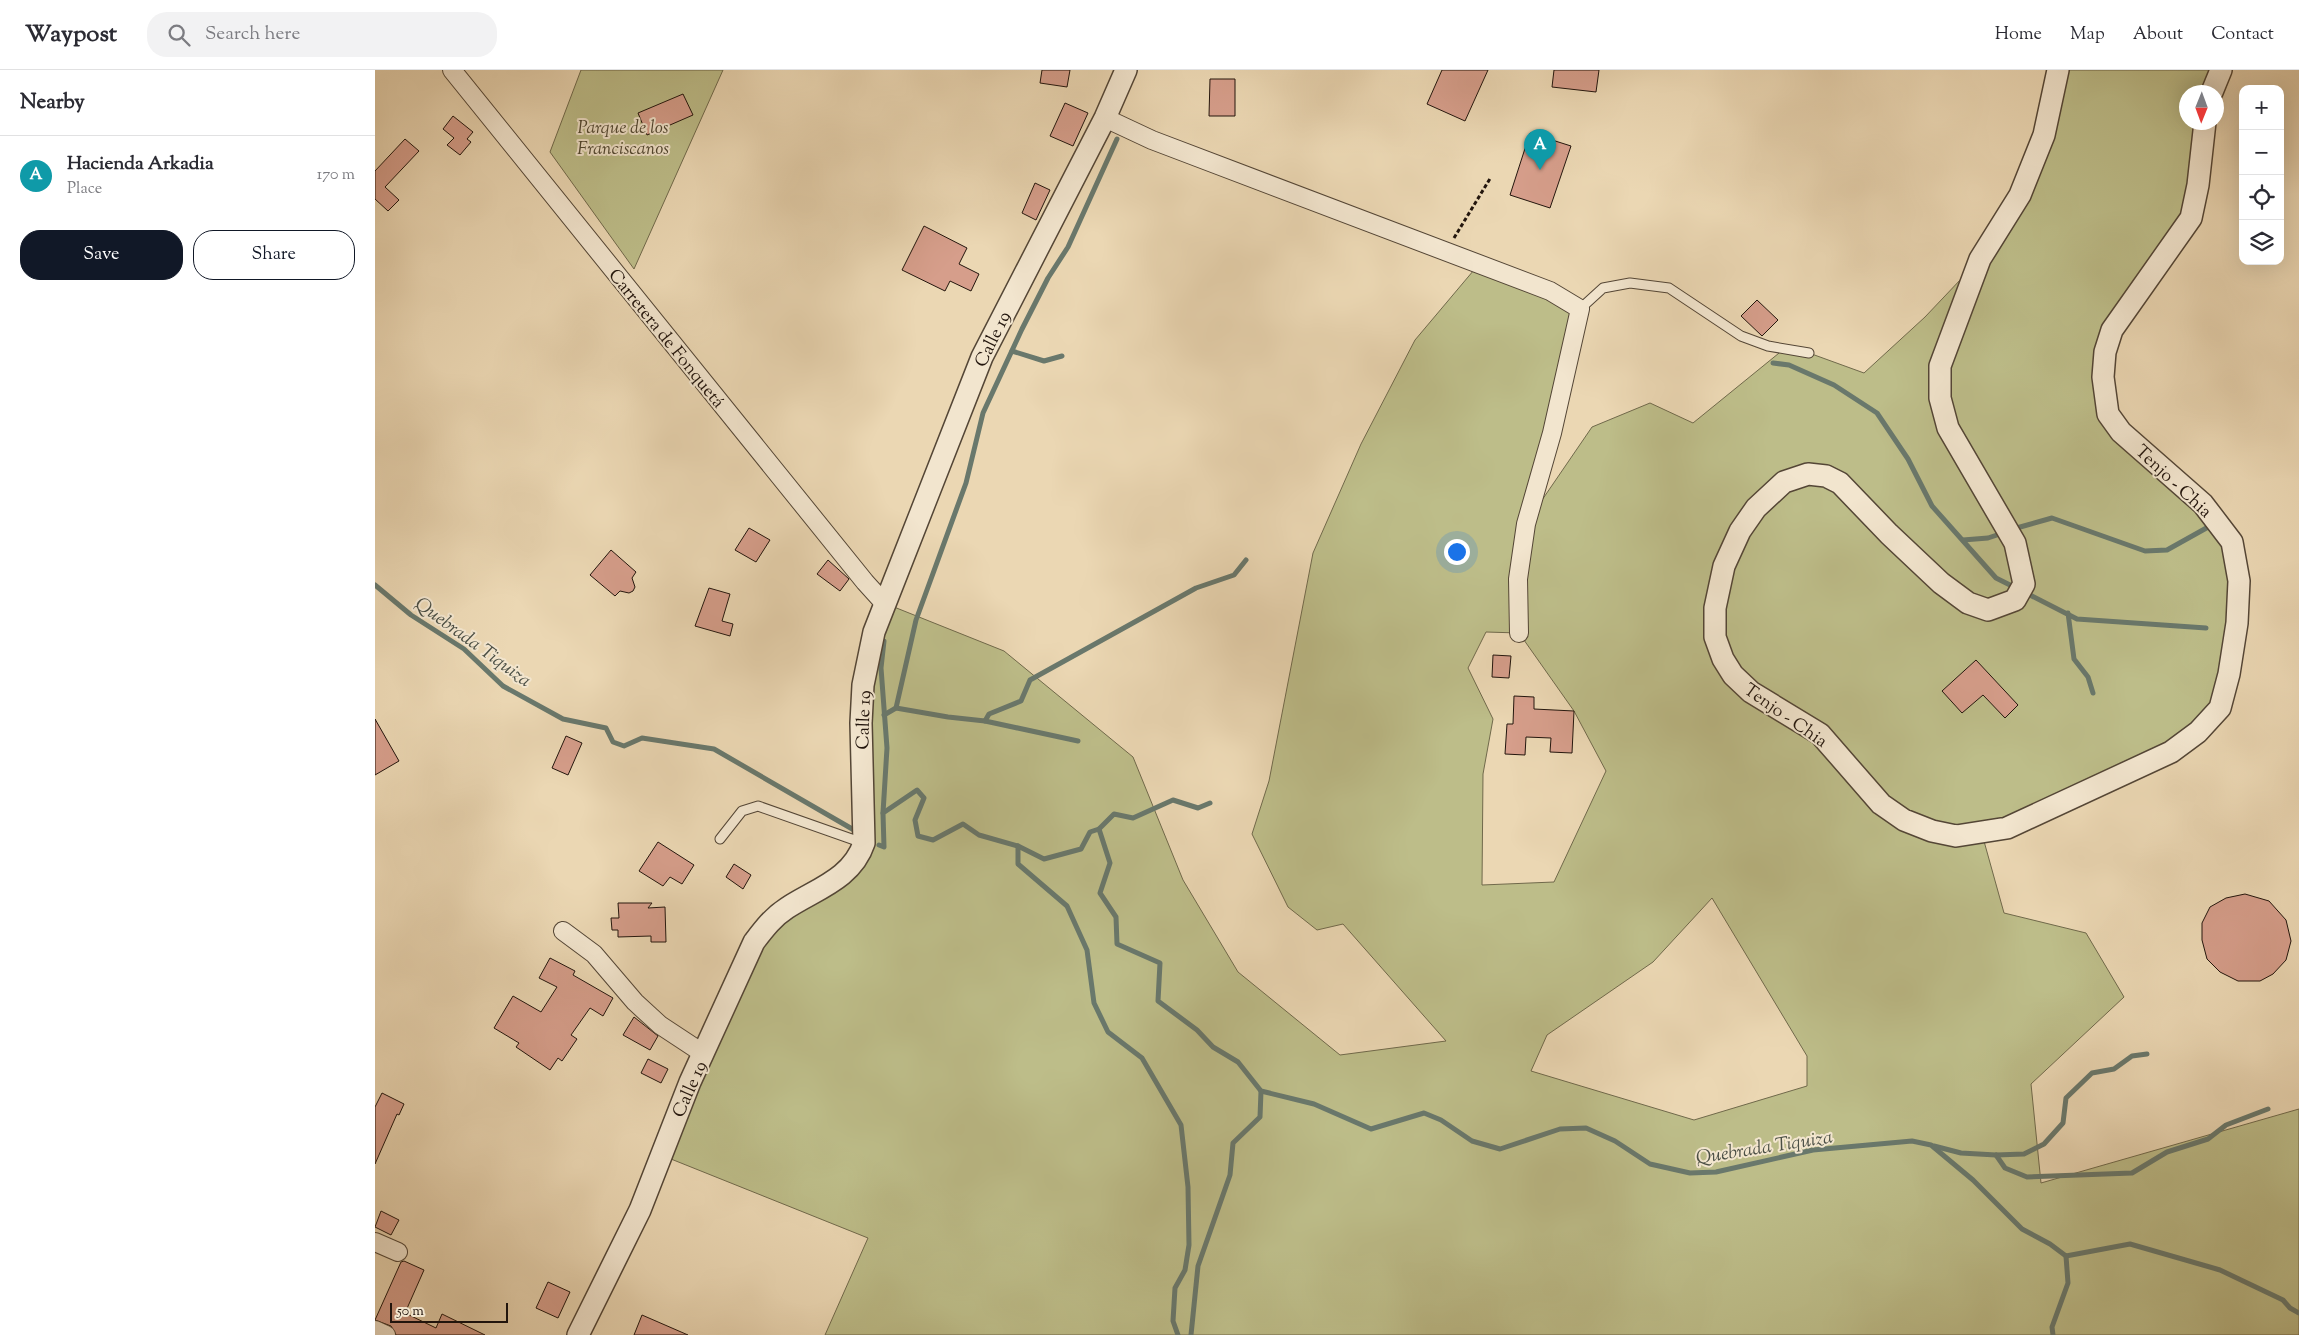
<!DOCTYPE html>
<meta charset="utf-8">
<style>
body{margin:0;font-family:"Sorts Mill Goudy",serif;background:#f2f2f3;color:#2b2b33}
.controls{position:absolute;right:15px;top:15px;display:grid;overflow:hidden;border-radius:10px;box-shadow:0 5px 20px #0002}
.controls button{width:45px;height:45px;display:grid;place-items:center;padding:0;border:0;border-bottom:1px solid #e1e1e2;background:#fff;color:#2b2b33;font:25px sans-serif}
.compass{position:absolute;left:1804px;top:15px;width:45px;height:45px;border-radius:50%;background:#fff;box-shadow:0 5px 20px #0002;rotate:181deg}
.scale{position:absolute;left:15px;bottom:12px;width:118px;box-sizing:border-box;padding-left:5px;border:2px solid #22150d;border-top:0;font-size:14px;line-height:18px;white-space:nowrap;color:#22150d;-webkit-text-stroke:4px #f2e5ce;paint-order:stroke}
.you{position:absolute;left:1081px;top:481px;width:18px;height:18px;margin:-12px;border:4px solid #fff;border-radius:50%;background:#1a73e8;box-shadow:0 0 0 8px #1a73e833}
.badge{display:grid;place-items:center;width:32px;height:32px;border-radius:50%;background:#111827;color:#fff;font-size:16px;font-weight:700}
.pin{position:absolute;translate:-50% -41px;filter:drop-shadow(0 1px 2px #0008)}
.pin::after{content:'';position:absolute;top:26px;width:18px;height:15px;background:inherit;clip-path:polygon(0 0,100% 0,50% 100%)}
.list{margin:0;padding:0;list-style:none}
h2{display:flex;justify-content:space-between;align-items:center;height:65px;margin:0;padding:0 20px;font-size:21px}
h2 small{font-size:16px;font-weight:400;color:#7c7c81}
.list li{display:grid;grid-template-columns:32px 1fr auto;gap:15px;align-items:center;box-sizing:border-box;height:80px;padding:0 20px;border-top:1px solid #e1e1e2}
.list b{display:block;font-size:19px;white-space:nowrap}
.list p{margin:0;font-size:16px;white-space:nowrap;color:#7c7c81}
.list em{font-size:16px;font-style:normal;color:#7c7c81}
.actions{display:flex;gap:10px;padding:15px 20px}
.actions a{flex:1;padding:11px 0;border:1px solid #111827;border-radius:20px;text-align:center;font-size:18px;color:#111827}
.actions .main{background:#111827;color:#fff}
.icon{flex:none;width:28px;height:28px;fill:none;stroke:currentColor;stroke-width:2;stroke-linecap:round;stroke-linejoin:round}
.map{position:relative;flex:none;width:1924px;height:1265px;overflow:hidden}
header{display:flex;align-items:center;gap:30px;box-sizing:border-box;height:70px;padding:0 25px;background:#fff;border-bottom:1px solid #e1e1e2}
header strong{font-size:24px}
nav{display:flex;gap:28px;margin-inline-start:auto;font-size:18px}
.search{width:350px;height:45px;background:#f2f2f3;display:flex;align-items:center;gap:12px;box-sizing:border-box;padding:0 18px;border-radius:20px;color:#7c7c81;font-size:19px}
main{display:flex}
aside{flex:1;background:#fff}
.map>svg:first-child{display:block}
.green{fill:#bdbd89;stroke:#70694b;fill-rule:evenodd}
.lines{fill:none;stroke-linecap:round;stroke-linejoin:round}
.stream{stroke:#69786c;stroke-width:5}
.building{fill:#d69e8b;stroke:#22150d}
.service-casing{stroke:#544636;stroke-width:11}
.minor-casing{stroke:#544636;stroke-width:20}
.tertiary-casing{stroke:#544636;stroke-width:24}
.path{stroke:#22150d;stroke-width:3;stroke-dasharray:4 2.5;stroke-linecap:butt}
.service{stroke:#f2e5ce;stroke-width:9}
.minor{stroke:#f2e5ce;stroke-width:18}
.tertiary{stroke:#f2e5ce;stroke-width:21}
.labels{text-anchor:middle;stroke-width:4;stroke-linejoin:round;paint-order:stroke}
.park-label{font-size:18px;font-style:italic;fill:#504732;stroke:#f2e5ce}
.street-label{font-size:18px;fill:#22150d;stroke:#f2e5ce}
.water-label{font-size:19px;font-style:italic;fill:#4b4f45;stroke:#f2e5ce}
</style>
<header>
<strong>Waypost</strong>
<div class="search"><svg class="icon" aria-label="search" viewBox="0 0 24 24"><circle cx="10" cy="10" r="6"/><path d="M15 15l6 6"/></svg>Search here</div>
<nav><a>Home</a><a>Map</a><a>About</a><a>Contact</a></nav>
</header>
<main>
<aside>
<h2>Nearby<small></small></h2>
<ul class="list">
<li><span class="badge" style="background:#0f9aa8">A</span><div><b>Hacienda Arkadia</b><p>Place</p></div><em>170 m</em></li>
</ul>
<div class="actions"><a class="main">Save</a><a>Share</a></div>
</aside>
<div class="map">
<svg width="1924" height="1265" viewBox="0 0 1924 1265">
<rect width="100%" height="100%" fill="#ebd7b3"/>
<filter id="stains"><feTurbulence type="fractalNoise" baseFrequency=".004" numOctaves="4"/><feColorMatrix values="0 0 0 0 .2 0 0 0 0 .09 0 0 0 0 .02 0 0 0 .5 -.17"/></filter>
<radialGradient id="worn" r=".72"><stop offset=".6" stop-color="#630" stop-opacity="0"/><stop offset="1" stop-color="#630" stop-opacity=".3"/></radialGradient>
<g class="green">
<path d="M206,0H348L259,199L175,82Z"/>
<path d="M1683,0H1846L1837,22H1812V52L1830,53L1816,148L1737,260L1733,344L1857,472L1854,604L1823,662L1607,764L1629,843L1711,863L1749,927L1656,1014L1666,1113L1924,1039V1265H450L493,1168L286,1085L379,872L485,785L486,653L509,533L629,581L758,687L808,810L863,902L965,985L1071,971L968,854L942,860L913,837L877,764L894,711L938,483L986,374L1040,270L1104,194L1205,239L1152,452L1217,357L1275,333L1318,353L1409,279L1434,283L1489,303L1550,247L1605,189L1630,146ZM1111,562L1144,563L1199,641L1231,701L1179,812L1107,815L1108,704L1118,649L1093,598ZM1337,828L1432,986V1016L1319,1050L1156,1001L1172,965L1278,892Z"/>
</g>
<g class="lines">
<g class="stream">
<path d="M637,281L669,291L687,286"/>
<path d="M1398,293L1414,295L1459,315L1502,343L1533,389L1557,436L1621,508L1641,518"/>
<path d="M1638,459L1677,448L1770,481L1792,480L1835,456"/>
<path d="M1588,470L1613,468L1628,463"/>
<path d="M0,515L36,545L89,579L128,616L188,649L231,658L238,672L249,676L267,668L339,679L479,760"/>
<path d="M1651,523L1702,549L1831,558"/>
<path d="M1693,543L1699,589L1713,607L1718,623"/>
<path d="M521,638L541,550L591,413L608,343L647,259L673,208L693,177L742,69"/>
<path d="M509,645L521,638L573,647L610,651L614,644L646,631L655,610L821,518L859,505L871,490"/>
<path d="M610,651L703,671"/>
<path d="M508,743L512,678L506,598L509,571"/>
<path d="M724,759L739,744L758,748L798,730L823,738L835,733"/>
<path d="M504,775L509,777L508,743L542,720L549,728L540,750L543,766L558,770L588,754L604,765L643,776L669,789L706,779L715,762L724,759L735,793L725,823L741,847L742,874L785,893L783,931L822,960L838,977L863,992L886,1021L939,1034L996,1059L1049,1043L1066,1050L1097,1071L1125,1079L1185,1059L1211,1058L1240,1071L1275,1094L1315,1103L1341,1102L1438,1080L1537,1071L1556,1075L1598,1110L1647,1159L1675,1174L1691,1186L1755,1174L1845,1200L1908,1230L1915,1238L1924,1243"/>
<path d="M643,776V794L692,836L712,880L719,933L733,962L767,988L806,1055L813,1117L814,1175L810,1200L800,1218L798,1251L803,1265"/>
<path d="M1559,1076L1586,1083L1621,1085L1649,1084L1669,1074L1688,1053L1691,1028L1717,1003L1739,999L1757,986L1772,984"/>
<path d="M1621,1085L1630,1098L1652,1107L1757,1103L1792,1082L1833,1069L1851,1055L1893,1039"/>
<path d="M816,1265L823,1196L855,1105L858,1073L885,1047L886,1021"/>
<path d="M1678,1265L1677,1257L1693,1213L1691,1186"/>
</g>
</g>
<g class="building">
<path d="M667,0H695L692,17L665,13Z"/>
<path d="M1067,0H1113L1090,51L1052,34Z"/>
<path d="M1179,0H1224L1221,22L1177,17Z"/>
<path d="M835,9H860V46H834Z"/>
<path d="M308,24L318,45L272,65L263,43Z"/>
<path d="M690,33L713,43L698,76L675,66Z"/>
<path d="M78,46L98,62L92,69L96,72L85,85L72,75L79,68L68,59Z"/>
<path d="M1155,63L1196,76L1175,138L1135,125Z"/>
<path d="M30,69L44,81L10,117L24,130L13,141L0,129V101Z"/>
<path d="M660,113L675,120L661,150L647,143Z"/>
<path d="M549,156L592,178L584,194L604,204L596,221L575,211L570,221L527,200Z"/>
<path d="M1382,230L1403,250L1387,266L1366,246Z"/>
<path d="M374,458L395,470L381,492L360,480Z"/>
<path d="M236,480L261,502L257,508L260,517L258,521L254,523L245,521L240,526L215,505Z"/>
<path d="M453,490L474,509L465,521L442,504Z"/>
<path d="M334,518L355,524L347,551L358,554L355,566L320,556Z"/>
<path d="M1118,585L1136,586L1134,608L1117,607Z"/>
<path d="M1601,590L1643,635L1630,648L1608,625L1587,643L1567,621Z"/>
<path d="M1139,626L1159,627V639L1199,641L1197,683L1175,682L1176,668L1151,667L1150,685L1130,684L1132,654H1138Z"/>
<path d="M0,649L24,691L0,705Z"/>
<path d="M191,666L207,673L193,705L177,698Z"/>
<path d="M283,772L319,795L307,814L295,807L288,816L264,801Z"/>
<path d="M359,794L376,805L368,819L351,807Z"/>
<path d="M1870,824L1894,831L1911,850L1916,871L1911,890L1898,904L1885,911H1863L1845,902L1832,889L1827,870V853L1835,837L1851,828Z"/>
<path d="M243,833H277L273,838L290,837L291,872H276V866L243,867V860H237L236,848H244Z"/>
<path d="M175,888L200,901L198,905L238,928L228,946L215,938L196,965L202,969L187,991L183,988L175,1000L141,977L144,973L119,958L138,926L166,942L182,917L164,908Z"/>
<path d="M259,947L283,966L275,980L248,965Z"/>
<path d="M273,989L293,999L286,1013L266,1003Z"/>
<path d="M7,1023L29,1034L24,1045L22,1044L0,1094V1037Z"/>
<path d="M6,1141L24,1150L16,1165L0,1157Z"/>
<path d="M29,1191L49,1200L30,1243L61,1258L67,1244L110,1265H21L16,1256L0,1250L26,1192Z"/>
<path d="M173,1212L195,1222L183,1248L161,1238Z"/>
<path d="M267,1245L313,1265H259Z"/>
</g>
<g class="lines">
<g class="service-casing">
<g id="service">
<path d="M1205,239L1228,218L1255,213L1294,218L1366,266L1393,276L1434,283"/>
<path d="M345,769L367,741L383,736L488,773"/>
</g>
</g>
<g class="minor-casing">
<g id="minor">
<path d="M77,0L490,512L509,533"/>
<path d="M730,48L777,70L1175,221L1205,239L1177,363L1151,454L1143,509L1144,563"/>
<path d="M188,861L219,884L260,932L285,955L329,984"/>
<path d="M0,1172L23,1182"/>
<path d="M0,1260L11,1265"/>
</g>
</g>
<g class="tertiary-casing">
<g id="tertiary">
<path d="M1683,0L1669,65L1645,125L1605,189L1565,296V328L1573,358L1640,473L1649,514L1640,530L1613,540L1593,533L1566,513L1514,464L1465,413L1451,406L1433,404L1409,412L1381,438L1365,461L1349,496L1340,538V567L1348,589L1358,605L1376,622L1445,664L1506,734L1529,750L1557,761L1581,766L1632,758L1796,682L1823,662L1845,638L1854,604L1862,553L1864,511L1857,472L1828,434L1746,362L1733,344L1728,307L1730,282L1737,260L1816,148L1823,115L1830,52"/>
<path d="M1837,22L1846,0"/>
<path d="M203,1265L265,1140L315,1012L379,872C389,859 398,847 412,838C441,819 477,809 489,773L486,653L488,615L499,562L607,287L730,48L751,0"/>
</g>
</g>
<path class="path" d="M1079,168L1116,107"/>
<use href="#service" class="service"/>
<use href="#minor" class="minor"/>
<use href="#tertiary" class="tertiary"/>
</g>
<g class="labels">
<g class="park-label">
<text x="248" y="63">Parque de los<tspan x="248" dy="21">Franciscanos</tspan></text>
</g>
<g class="street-label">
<text transform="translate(292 268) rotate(51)" y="6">Carretera de Fonquetá</text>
<text transform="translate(617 269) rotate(-64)" y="6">Calle 19</text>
<text transform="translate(1799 411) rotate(43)" y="6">Tenjo - Chia</text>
<text transform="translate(1411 645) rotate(35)" y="6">Tenjo - Chia</text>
<text transform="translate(488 650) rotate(-88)" y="6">Calle 19</text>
<text transform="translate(314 1019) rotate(-66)" y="6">Calle 19</text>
</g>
<g class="water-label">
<text transform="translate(99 571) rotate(36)" y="7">Quebrada Tiquiza</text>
<text transform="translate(1389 1076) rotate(-9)" y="7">Quebrada Tiquiza</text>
</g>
</g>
<rect width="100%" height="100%" filter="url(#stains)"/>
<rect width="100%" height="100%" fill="url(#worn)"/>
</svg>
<div class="controls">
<button>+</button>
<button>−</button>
<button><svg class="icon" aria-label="locate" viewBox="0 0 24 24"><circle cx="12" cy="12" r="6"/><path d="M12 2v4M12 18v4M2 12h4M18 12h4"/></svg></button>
<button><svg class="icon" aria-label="layers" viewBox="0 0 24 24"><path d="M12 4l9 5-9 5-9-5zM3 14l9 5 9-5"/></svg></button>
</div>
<svg class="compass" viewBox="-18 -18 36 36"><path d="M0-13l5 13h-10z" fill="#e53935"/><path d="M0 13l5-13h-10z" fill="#7c7c81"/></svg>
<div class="scale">50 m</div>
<div class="you"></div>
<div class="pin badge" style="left:1165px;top:100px;background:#0f9aa8">A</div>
</div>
</main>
